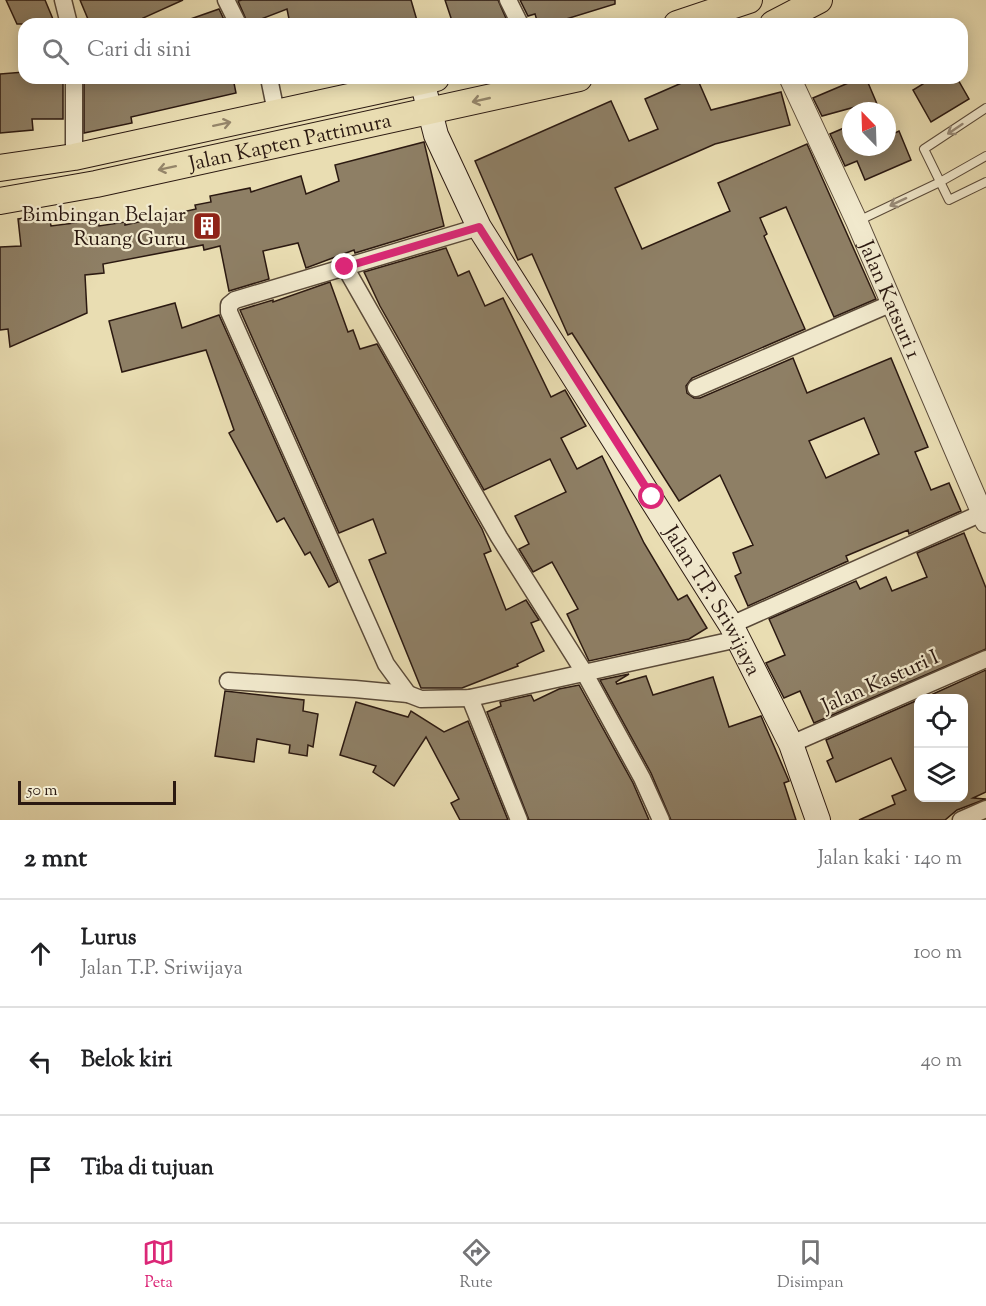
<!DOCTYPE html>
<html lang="id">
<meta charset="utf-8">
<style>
body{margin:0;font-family:"Sorts Mill Goudy",serif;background:#f2f2f2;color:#202124}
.controls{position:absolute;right:18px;bottom:18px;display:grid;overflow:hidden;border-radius:12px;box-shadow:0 3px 15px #0003}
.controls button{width:54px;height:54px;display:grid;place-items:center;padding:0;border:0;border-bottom:2px solid #e0e0e0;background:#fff;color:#202124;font:30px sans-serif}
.compass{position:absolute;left:842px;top:102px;width:54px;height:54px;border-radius:50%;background:#fff;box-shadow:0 3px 15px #0003;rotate:337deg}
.scale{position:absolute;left:18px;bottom:15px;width:158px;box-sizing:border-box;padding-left:6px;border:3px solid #2b1911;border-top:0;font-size:16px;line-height:21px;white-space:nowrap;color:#2b1911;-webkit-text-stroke:4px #f1e9cd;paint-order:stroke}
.stop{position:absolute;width:18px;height:18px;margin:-14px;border:4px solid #db2777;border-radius:50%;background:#fff}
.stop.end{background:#db2777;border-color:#fff;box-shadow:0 2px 6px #0008}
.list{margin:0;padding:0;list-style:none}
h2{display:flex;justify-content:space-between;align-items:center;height:78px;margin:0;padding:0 24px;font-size:26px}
h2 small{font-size:20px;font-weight:400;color:#757577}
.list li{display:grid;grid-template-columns:39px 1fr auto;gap:18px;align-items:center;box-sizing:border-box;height:108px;padding:0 24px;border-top:2px solid #e0e0e0}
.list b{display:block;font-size:22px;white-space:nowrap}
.list p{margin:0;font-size:20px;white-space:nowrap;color:#757577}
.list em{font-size:20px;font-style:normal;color:#757577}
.icon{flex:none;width:33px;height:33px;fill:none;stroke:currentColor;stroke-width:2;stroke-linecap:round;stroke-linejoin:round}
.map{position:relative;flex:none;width:986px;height:820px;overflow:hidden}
.search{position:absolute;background:#fff;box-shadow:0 3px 15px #0003;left:18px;right:18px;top:18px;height:66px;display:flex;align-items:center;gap:15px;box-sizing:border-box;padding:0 21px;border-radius:18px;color:#757577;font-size:22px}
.sheet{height:402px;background:#fff}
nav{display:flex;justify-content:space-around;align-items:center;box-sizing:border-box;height:84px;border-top:2px solid #e0e0e0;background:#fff;font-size:16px;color:#757577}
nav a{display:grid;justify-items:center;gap:3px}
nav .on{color:#db2777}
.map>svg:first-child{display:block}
.building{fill:#8e7f65;stroke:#2b1911;stroke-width:1.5;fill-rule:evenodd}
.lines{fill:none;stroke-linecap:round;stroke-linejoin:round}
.service-casing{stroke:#5a4a39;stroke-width:10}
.minor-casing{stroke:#5a4a39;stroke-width:19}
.tertiary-casing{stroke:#5a4a39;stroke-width:23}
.secondary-casing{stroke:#2b1911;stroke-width:26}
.primary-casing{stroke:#2b1911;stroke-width:28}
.service{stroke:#f1e9cd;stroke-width:8}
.minor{stroke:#f1e9cd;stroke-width:16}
.tertiary{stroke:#f1e9cd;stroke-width:21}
.secondary{stroke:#f1e9cd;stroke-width:24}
.primary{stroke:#e9ddb2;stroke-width:26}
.oneway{stroke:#94856a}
.oneway2{stroke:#988b78}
.route{stroke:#db2777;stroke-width:8}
.labels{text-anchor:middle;stroke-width:4.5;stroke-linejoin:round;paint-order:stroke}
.street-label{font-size:21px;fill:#2b1911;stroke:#f1e9cd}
.poi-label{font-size:21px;fill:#2b1911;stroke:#f1e9cd;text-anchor:end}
</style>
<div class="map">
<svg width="986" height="820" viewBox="0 0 986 820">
<rect width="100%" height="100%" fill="#e9ddb2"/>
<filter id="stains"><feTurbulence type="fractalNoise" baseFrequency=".00333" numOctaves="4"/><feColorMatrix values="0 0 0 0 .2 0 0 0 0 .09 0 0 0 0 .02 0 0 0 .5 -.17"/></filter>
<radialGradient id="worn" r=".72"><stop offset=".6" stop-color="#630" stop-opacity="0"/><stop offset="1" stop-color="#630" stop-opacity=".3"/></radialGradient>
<g class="building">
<path d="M6,0H45L55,24H17Z"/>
<path d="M80,0H183L143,18L146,24H90Z"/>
<path d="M242,0H411L418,24H290L287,9L248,24L238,1Z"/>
<path d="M445,0H498L508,23L453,24Z"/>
<path d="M520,0H615V4L550,24H538L535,14L528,16Z"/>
<path d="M219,9L226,24H183L182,22Z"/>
<path d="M24,72V78H63V119H32L33,130L0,133V74Z"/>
<path d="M84,78H233L236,93L131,117L132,123L84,133Z"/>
<path d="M693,78H697L711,110L781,92L790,125L715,144L615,188L642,249L730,211L718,183L807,144L876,299L834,317L786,207L760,218L767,234L764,236L805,329L692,378L686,386L687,393L694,398H700L793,358L807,393L891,358L928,447L915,452L931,490L949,483L961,511L909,534L908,530L846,556L848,561L748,606L735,576L741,573L733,553L753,545L720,475L679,501L572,333L568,335L532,254L518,260L475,161L611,101L629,141L658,129L645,99ZM864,418L879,454L826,478L809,441Z"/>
<path d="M860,78H866L880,111H856L855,107L822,116L813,98Z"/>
<path d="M920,78H957L969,99L931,122L913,90L923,84Z"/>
<path d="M851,125V147H887V137L899,131L911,160L865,180L857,161L845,166L830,134Z"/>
<path d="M424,142L444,226L355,253L354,250L306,268L298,243L263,251L269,279L229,291L220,246L204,250L203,245L103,264L104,273L85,275L87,313L10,347L8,329L0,330V247L21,246L18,219L49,215L51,226L98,220L99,226L125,222V225L196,209L195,205L211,202L210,196L250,188L251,192L301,176L306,194L339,181L335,165Z"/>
<path d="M446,248L458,276L469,271L485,306L503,298L551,397L565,390L586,426L561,438L577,469L602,456L644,543L678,600L687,595L707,628L689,639L589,661L567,614L578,609L552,562L533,572L519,549L529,544L515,516L566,492L550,459L484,490L380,306L364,272Z"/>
<path d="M330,282L348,332L353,330L360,349L377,344L482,529L491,551L484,554L506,610L526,600L539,620L531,623L544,651L517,664L518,666L462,688H421L369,560L386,553L373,519L339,533L240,310L273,300V302Z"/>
<path d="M175,303L182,328L219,315L338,582L329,587L310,552L305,555L284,518L277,522L229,433L234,430L206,350L122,372L109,321Z"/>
<path d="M964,533L986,588V649L814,723L800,691L784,698L766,663L785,655L769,619L856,581L860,589L886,577L892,591L927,577L917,553Z"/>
<path d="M986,670V792L973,798L986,799L957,810L945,820H859L895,804L892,796L906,790L891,758L836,782L827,761L833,758L826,740L918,700V798H963V699H922Z"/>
<path d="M629,674L616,682L617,684L646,676L653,695L713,677L729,727L761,716L789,781L784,783L796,820H671L651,773L600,680Z"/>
<path d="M579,685L633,783L649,820H529L487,712L501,706L500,702L531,695L534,701L559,689Z"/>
<path d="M225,691L304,700L303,711L318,714L313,747L308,745L307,756L289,753L290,745L257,739L254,762L215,756Z"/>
<path d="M356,702L408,717L411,711L444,732L468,721L508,820H460L451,803L459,799L426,737L394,786L373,772L376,766L340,755Z"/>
</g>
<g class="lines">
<g class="service-casing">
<g id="service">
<path d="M986,108L924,149L949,200L986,182"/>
<path d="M858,221L940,182L986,156"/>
</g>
</g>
<g class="minor-casing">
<g id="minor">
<path d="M63,0L69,24"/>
<path d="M226,0L238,24"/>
<path d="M508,0L520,24"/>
<path d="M74,78V157"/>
<path d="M269,78L276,112"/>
<path d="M345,267L499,537L584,672L642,778L661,820"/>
<path d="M696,388L890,304"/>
<path d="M731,625L982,513"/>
<path d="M228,681L355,689L408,694L421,699L470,698L738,639"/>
<path d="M408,694L386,664L229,312V305L235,300L479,227"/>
<path d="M470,698L519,820"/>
<path d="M791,744L986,659"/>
<path d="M961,820L986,809"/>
</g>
</g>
<g class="tertiary-casing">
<g id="tertiary">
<path id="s1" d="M790,78L857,222L986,522"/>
</g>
</g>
<g class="secondary-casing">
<g id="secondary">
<path id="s2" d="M422,81L436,135L479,227L731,625L791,744L818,820"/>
</g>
</g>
<g class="primary-casing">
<g id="primary">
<path d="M677,24L749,0"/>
<path d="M773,24L819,0"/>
<path d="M0,168L74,157L436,78"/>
<path id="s3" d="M0,201L96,184L579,78"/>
</g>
</g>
<use href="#service" class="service"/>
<use href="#minor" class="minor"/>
<use href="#tertiary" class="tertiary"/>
<use href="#secondary" class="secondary"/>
<use href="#primary" class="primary"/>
</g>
<defs><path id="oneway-shaft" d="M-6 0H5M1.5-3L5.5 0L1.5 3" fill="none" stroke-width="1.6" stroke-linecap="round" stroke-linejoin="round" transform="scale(1.5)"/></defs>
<g class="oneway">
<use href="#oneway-shaft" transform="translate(481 100) rotate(167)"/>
<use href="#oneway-shaft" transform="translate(222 124) rotate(-12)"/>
<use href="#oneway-shaft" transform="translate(167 168) rotate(168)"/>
</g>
<g class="oneway2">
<use href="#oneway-shaft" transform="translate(955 129) rotate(146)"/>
<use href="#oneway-shaft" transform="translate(898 202) rotate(155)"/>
</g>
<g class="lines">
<path class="route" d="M345,267L479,227L652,497"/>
</g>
<defs>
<g id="building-square" transform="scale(1.5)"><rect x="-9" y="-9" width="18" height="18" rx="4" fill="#8f2418" stroke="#f1e9cd"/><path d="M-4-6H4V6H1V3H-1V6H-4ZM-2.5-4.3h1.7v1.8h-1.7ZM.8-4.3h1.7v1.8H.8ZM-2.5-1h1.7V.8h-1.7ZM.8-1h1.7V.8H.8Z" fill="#fff"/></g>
</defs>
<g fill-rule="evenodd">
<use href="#building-square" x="207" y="226"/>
</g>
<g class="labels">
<g class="street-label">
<text dy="7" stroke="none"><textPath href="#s3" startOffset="296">Jalan Kapten Pattimura</textPath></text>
<text dy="7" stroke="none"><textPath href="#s1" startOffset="243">Jalan Katsuri 1</textPath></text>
<text dy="7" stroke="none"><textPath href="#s2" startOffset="598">Jalan T.P. Sriwijaya</textPath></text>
<text transform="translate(880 681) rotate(-24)" y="7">Jalan Kasturi I</text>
</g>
<g class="poi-label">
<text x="186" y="221">Bimbingan Belajar<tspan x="186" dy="24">Ruang Guru</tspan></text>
</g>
</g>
<rect width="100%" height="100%" filter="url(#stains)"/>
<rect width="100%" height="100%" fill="url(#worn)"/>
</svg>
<div class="controls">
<button><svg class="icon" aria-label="locate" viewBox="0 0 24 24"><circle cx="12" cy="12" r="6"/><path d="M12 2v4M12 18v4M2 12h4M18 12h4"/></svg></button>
<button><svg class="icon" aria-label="layers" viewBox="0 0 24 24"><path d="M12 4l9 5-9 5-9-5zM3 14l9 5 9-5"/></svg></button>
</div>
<svg class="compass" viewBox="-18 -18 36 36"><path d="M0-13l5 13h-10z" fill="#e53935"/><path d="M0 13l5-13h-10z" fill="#757577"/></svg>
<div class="scale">50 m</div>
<div class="stop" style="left:652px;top:497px"></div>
<div class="stop end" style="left:345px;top:267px"></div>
<div class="search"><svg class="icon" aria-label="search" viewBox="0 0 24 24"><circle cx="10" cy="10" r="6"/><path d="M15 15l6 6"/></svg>Cari di sini</div>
</div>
<section class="sheet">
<h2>2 mnt<small>Jalan kaki · 140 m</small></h2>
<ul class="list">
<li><svg class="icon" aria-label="ahead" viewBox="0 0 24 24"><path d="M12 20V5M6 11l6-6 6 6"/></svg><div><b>Lurus</b><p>Jalan T.P. Sriwijaya</p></div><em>100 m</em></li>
<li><svg class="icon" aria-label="left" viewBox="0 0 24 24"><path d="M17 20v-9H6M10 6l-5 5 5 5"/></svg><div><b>Belok kiri</b></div><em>40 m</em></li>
<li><svg class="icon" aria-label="arrive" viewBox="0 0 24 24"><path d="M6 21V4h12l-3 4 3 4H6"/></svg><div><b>Tiba di tujuan</b></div></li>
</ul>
</section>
<nav>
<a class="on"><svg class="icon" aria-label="map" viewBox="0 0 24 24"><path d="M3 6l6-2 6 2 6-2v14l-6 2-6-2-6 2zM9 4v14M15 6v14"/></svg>Peta</a>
<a><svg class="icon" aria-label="directions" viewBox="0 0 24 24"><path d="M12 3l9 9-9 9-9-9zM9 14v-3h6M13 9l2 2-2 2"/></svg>Rute</a>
<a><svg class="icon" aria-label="saved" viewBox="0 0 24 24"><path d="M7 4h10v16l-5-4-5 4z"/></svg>Disimpan</a>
</nav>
